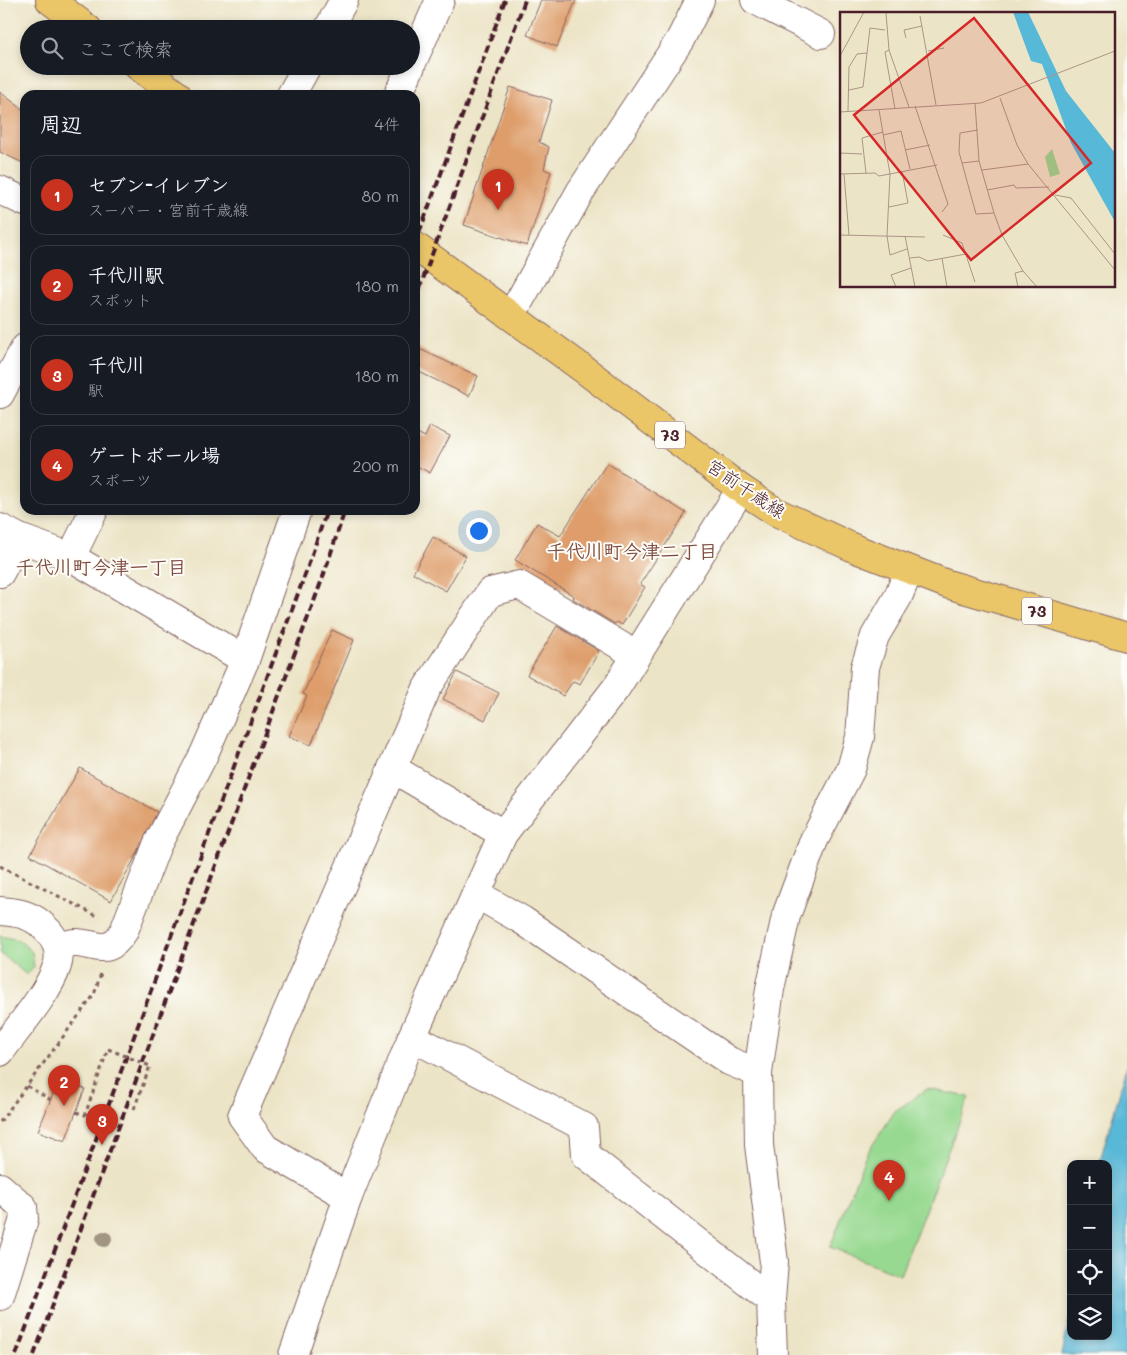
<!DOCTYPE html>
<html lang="ja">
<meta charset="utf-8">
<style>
body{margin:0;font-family:Mali,"Klee One",sans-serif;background:#242831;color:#f1f3f6}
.controls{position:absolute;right:15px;bottom:15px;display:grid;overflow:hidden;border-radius:10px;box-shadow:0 2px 8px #0003}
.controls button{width:45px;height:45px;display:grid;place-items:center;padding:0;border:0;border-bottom:1px solid #363941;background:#171b24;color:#f1f3f6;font:25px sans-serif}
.you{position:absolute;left:478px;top:530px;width:18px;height:18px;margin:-12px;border:4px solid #fff;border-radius:50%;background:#1a73e8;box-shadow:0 0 0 8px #1a73e833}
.badge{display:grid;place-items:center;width:32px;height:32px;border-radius:50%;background:#c8321e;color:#fff;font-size:16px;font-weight:700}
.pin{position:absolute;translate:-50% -41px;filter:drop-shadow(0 1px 2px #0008)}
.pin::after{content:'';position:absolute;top:26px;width:18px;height:15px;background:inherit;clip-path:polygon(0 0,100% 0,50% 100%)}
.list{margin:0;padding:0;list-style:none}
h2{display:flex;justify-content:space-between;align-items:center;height:65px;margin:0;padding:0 20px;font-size:21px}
h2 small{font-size:16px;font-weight:400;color:#9ea1a6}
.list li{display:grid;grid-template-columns:32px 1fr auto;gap:15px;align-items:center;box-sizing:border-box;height:80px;margin:0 10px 10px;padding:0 10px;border:1px solid #363941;border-radius:15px}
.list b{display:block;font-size:19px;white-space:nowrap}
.list p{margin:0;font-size:16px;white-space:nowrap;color:#9ea1a6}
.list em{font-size:16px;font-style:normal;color:#9ea1a6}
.icon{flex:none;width:28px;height:28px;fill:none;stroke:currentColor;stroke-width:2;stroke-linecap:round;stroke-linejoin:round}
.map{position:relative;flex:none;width:1127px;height:1355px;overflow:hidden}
.search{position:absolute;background:#171b24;box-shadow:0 2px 8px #0003;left:20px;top:20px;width:400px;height:55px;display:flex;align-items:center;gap:12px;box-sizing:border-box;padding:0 18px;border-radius:28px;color:#9ea1a6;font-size:19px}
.panel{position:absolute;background:#171b24;box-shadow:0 2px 8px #0003;left:20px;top:90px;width:400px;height:425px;border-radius:15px}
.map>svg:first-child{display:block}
.green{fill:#97d990;stroke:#707c5e}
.water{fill:#58b8d7;stroke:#516c81}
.building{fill:#de9d6a}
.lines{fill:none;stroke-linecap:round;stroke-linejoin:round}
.minor-casing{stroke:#836461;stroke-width:30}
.major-casing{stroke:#836461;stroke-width:30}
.path{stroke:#836461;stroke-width:3;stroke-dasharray:4 4;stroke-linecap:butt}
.minor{stroke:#fff;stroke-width:28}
.major{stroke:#ebc669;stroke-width:28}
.rail{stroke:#4a1f2b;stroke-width:4;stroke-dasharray:8 4;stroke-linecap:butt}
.path-bridge{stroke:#836461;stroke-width:3;stroke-dasharray:4 4;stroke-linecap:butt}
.tree{fill:#a09681}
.labels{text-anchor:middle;stroke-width:4;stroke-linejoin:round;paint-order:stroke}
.shield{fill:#fdfcf7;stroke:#806168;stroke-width:1}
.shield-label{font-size:16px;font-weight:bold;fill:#4a1f2b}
.street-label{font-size:18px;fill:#4a1f2b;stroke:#fdfcf7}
.neighbourhood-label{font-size:19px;font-weight:bold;fill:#7e4b41;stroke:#fdfcf7}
.inset-road{fill:none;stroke:#ab9588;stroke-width:1}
.view{fill:#d62828;fill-opacity:0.15;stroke:#d62828;stroke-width:2.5}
.inset-edge{fill:none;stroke:#4a1f2b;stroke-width:2.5}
</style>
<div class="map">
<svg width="1127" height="1355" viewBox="0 0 1127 1355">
<rect width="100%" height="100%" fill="#fdfcf7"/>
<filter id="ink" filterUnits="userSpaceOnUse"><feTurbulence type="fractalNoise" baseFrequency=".02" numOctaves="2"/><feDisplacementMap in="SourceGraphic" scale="10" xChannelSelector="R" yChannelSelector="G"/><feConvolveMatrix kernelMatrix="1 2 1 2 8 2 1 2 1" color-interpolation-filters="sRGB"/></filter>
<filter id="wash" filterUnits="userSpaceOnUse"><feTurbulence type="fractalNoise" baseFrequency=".0096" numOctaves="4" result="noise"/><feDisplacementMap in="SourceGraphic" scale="20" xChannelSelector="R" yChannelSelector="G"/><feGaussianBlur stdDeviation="1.12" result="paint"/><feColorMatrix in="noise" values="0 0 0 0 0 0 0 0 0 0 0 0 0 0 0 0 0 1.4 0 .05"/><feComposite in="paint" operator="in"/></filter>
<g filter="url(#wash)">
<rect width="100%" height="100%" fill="#ece4c6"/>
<g class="green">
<path d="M0,936L19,940L32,952L34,967L27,975L0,953Z"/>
<path d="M927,1089L969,1097L900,1275L830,1247L866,1155L895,1111Z"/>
</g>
<path class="water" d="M1127,1066V1355H1062L1071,1310V1336H1108V1164H1099Z"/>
<g id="blocks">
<g class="building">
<path d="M541,0H576L557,47L527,35Z"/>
<path d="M510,87L552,100L539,142L549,147L544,169L551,172L527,246L464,225Z"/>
<path d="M0,92L25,111V164L0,152Z"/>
<path d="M415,347L478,376L469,396L415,370Z"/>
<path d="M430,426L450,436L430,473L415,465V432L425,437Z"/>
<path d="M607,463L686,513L640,584L645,587L622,625L617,622L615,624L573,599L574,596L515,560L537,523L560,536Z"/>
<path d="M433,537L466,556L446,591L413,573Z"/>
<path d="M557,626L599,651L580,684L573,681L563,696L527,675Z"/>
<path d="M332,630L354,640L311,745L289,736L307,696L303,694Z"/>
<path d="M457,672L499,693L485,720L443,699Z"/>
<path d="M80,768L157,812L135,858L111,901L30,855Z"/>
<path d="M59,1079L85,1089L65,1141L38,1131Z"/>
</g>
</g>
</g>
<g filter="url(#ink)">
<use href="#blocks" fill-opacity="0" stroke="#836461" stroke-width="1"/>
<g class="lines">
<g class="minor-casing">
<g id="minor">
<path d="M755,0L821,34"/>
<path d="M328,29L344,0"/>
<path d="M411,65L440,0"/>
<path d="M291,95L307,66"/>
<path d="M398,95L411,66"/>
<path d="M0,190L25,202"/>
<path d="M511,316L580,192L680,40L700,0"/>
<path d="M0,394L25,348"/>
<path d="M0,528L19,538L71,557L245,660"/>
<path d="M71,557L94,510"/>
<path d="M0,573L19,538"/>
<path d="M392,768L503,834"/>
<path d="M476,894L522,920L729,1061L758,1073"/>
<path d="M0,911C18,912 33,915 45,928C55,937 62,952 57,966C49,992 17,1029 0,1052"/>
<path d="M58,948C64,946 71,942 77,943C101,945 108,956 124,931L157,845L204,754L245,660L297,510"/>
<path d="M412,1037L584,1127L586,1155L771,1300"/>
<path d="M0,1187L23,1207L24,1219L0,1296"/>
<path d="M348,1197L265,1148L242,1116L427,688L490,592L519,585L636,655"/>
<path d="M293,1355L348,1197L412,1037L503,834L616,688L741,489"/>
<path d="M773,1355L771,1300L774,1262L759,1145L758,1073L770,989L786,916L814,840L851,769L860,737L865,667L875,636L898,597L909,570"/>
</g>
</g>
<g class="major-casing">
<g id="major">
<path d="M50,0L88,29"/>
<path d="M138,66L177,95"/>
<path d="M415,246L586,371L741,489L776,512L856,549L947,584L1127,637"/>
</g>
</g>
<g class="path">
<path d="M0,866L99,917"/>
<path d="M27,1086L51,1100"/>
<path d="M134,1109L150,1066"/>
<path d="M76,1112L85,1115L108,1049"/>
<path d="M0,1122L94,995L101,973"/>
</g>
<use href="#minor" class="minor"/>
<use href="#major" class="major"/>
<g class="rail">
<path d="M415,244L505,0"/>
<path d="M415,301L525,0"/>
<path d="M16,1355L306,572L327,510"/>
<path d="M34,1355L323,577L345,510"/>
</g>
<path class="path-bridge" d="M108,1049L150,1066"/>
</g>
<circle class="tree" cx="104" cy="1239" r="8"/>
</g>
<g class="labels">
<g class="shield">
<rect x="655" y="421.5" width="30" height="27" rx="4"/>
<rect x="1022" y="597.5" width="30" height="27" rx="4"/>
</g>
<g class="shield-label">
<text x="670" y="441">73</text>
<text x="1037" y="617">73</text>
</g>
<g class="street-label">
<text transform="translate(746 489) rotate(34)" y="6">宮前千歳線</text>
</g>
<g class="neighbourhood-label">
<text x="632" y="558">千代川町今津二丁目</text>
<text x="101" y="574">千代川町今津一丁目</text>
</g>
</g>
<g transform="translate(840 12)">
<rect width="275" height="275" fill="#ece4c6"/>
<path d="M212,137L220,162L210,165L205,145Z" fill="#97d990"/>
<path d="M173,0H188L226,79L275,141V210L231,131L202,52L191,49Z" fill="#58b8d7"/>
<path class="inset-road" d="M46,1L49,38L69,95M80,4L96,93M66,26L64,18L82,14M49,38L45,40L55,97M88,39L104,36M0,44L24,0M9,78L23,75L30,16L45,18M160,86L177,133L188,152L275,258M135,91L139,149L154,201L162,223L183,259L197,275M75,94L108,192L102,200M39,98L50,162L47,224L50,243L67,237M8,99L9,55L17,42L27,41M0,100L141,91L275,39M138,118L120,121L119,140L136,202L154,201M43,123L61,119L70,157M65,138L90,133M0,141L22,142M122,151L139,149M142,158L188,152M26,161L22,126L43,120M0,162L35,161L39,164L97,153M4,162L9,223M147,178L174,173L176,176L209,175M215,183L231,186L275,242M49,195L68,191L62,159M0,223L85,225M103,223L122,231L135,270M65,224L75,275M70,246L79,245L88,249L126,242M102,246L107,275M56,275L51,263L71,256M178,275L175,261L183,259"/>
<path class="view" d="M134,6L251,151L131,248L14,103Z"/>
<rect width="275" height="275" class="inset-edge"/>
</g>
</svg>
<div class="controls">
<button>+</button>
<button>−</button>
<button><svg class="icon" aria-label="locate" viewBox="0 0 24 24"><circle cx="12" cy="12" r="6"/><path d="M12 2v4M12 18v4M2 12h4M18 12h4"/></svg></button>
<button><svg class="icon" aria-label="layers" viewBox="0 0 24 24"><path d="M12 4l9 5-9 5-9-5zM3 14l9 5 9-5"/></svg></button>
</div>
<div class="you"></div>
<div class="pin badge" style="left:498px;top:210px">1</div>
<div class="pin badge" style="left:64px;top:1106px">2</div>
<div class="pin badge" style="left:102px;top:1145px">3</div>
<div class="pin badge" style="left:889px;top:1201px">4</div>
<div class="search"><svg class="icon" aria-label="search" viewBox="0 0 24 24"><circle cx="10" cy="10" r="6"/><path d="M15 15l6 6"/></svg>ここで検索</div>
<section class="panel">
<h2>周辺<small>4件</small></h2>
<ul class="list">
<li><span class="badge">1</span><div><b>セブン-イレブン</b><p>スーパー · 宮前千歳線</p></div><em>80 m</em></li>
<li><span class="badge">2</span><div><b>千代川駅</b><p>スポット</p></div><em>180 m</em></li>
<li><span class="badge">3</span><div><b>千代川</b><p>駅</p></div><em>180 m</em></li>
<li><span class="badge">4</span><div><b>ゲートボール場</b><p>スポーツ</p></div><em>200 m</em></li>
</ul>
</section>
</div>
